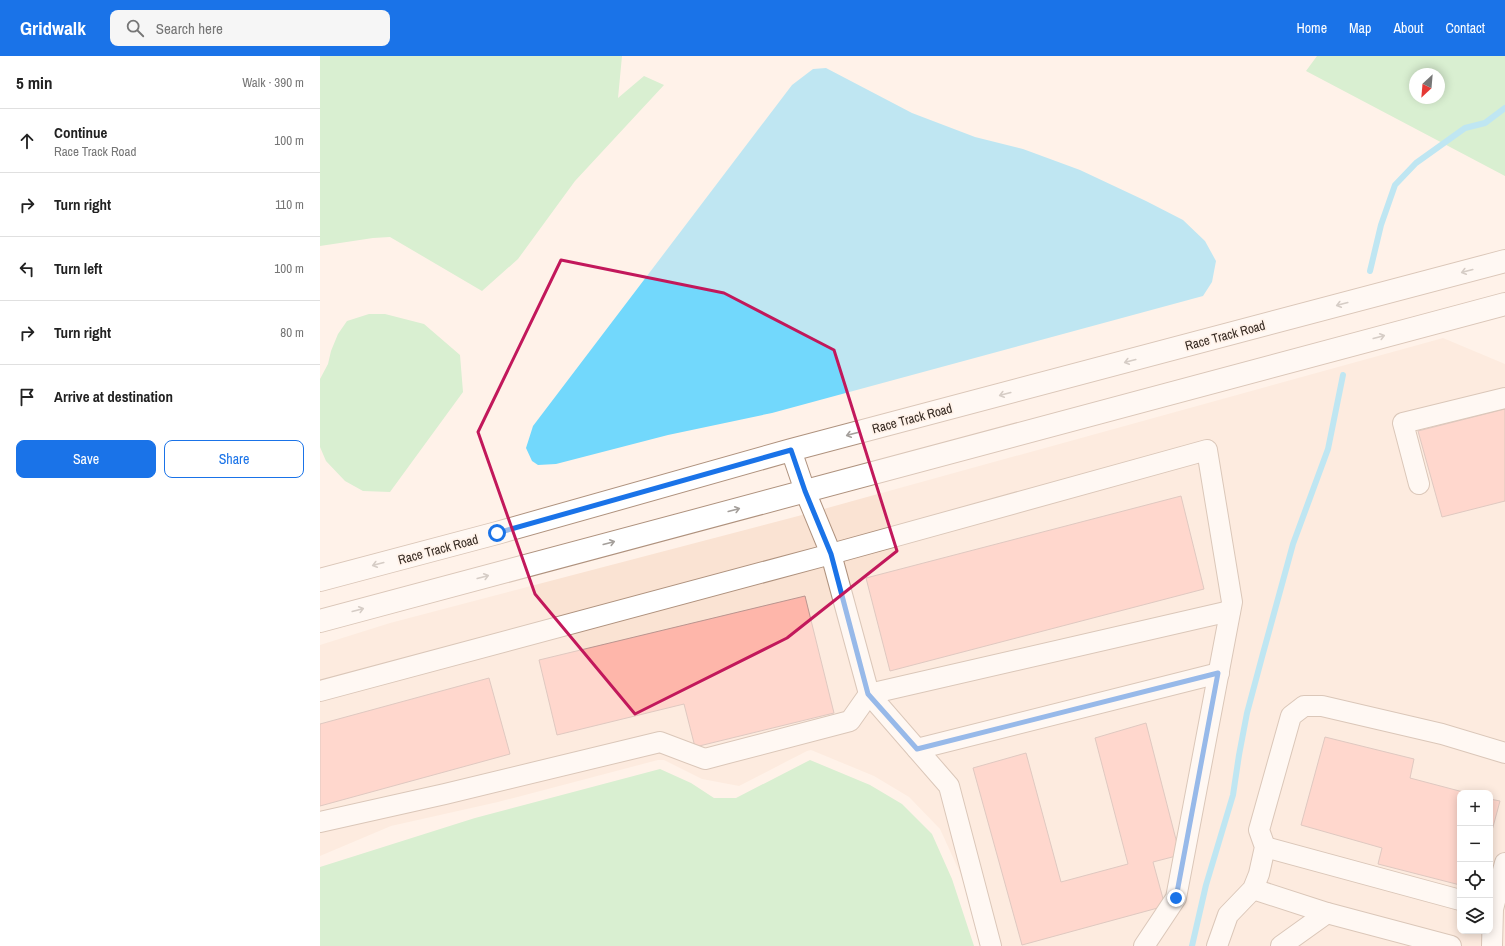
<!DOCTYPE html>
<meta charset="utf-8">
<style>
body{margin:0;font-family:"Archivo Narrow",sans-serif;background:#f6f6f6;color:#222}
.controls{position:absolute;right:12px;bottom:12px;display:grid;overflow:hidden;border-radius:8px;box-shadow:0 2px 10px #0003}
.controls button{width:36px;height:36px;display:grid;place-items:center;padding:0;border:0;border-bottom:1px solid #e0e0e0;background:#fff;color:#222;font:20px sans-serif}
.compass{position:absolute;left:1089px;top:12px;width:36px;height:36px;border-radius:50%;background:#fff;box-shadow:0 2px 10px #0003;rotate:206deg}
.stop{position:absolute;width:12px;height:12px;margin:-9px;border:3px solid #1a73e8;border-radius:50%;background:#fff}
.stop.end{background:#1a73e8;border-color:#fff;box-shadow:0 1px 4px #0008}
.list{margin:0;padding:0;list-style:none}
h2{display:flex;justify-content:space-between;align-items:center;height:52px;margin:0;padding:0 16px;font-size:17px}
h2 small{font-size:13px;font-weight:400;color:#767676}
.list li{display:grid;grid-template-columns:26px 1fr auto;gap:12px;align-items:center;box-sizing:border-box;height:64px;padding:0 16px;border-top:1px solid #e0e0e0}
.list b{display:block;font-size:15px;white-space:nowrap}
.list p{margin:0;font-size:13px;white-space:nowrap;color:#767676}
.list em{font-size:13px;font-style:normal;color:#767676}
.actions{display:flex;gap:8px;padding:12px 16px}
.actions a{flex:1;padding:9px 0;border:1px solid #1a73e8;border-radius:8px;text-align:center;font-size:14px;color:#1a73e8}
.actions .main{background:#1a73e8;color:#fff}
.icon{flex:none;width:22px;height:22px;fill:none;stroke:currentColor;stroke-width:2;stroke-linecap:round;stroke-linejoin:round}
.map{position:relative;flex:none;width:1185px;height:890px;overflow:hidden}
header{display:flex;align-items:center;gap:24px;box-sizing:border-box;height:56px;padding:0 20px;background:#1a73e8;color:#fff}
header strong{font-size:19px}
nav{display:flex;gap:22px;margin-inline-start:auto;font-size:14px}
.search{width:280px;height:36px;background:#f6f6f6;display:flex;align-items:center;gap:10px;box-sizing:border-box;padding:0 14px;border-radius:8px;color:#767676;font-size:15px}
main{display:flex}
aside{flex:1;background:#fff}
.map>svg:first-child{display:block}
.built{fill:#fae3d3;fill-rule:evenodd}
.green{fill:#abeab4;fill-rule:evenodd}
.water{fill:#72d8fc}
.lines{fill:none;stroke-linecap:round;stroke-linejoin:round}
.stream{stroke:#72d8fc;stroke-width:6}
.building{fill:#feb6aa;stroke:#b9958f}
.minor-casing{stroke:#af927e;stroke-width:22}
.major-casing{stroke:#af927e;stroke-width:24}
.minor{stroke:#fff;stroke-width:20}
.major{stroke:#fff;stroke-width:22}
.oneway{stroke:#a49f9b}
.route{stroke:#1a73e8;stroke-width:5}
.marked{fill:none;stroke:#c2185b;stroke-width:3;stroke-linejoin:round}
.labels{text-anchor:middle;stroke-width:3.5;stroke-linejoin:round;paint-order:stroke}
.street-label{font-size:13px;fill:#352921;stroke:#fff2e9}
</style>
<header>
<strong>Gridwalk</strong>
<div class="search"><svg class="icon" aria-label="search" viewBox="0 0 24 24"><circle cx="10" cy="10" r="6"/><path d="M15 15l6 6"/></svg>Search here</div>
<nav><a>Home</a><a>Map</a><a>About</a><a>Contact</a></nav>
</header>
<main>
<aside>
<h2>5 min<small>Walk · 390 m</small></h2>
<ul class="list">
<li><svg class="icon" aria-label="ahead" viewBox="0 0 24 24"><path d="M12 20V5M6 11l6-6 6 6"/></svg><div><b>Continue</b><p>Race Track Road</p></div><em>100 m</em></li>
<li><svg class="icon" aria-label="right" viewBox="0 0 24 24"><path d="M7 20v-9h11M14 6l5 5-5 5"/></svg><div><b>Turn right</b></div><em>110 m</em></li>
<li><svg class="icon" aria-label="left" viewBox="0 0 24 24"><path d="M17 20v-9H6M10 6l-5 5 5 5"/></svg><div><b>Turn left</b></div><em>100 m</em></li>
<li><svg class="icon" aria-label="right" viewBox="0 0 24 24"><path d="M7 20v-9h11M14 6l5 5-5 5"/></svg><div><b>Turn right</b></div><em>80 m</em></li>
<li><svg class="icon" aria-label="arrive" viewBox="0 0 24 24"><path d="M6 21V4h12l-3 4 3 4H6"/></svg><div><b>Arrive at destination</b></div></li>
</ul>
<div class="actions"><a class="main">Save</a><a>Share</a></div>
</aside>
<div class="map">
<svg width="1185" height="890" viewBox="0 0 1185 890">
<rect width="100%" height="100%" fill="#fff2e9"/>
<path class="built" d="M1123,282L1185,308V890H664L641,819L620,773L589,741L554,720L491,694L487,695L419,730L382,723L344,704H338L178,746L71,770L0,800V589L70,567L482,459ZM1140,737H1170V875H1140Z"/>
<g class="green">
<path d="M0,0H302L298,42L324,20L344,29L255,125L198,203L162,235L70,181L53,182L0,190Z"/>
<path d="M997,0H1185V120L986,15ZM1095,18H1119V42H1095Z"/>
<path d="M49,258H65L104,268L140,299L143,336L70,436L43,435L25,425L6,405L0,391V323L8,308L11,295L18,278L27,265Z"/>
<path d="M490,704L550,729L582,748L612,778L632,823L654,890H0V811L155,762L340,713L371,727L394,742H416Z"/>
</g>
<path class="water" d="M506,12L592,57L655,81L703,93L760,114L826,145L863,164L885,185L896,205L892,226L883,240L452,357L348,379L236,408L218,409L212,405L206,392L213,370L472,29L493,13Z"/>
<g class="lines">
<g class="stream">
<path d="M1050,215L1061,169L1075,129L1096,107L1145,72L1165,67L1185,52"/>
<path d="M872,890L886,829L913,739L919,699L927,657L942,601L973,488L1008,393L1023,319"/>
</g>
</g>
<g class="building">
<path d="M1185,353V445L1122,461L1098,375Z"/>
<path d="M861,440L884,533L570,615L546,522Z"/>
<path d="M485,540L514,657L375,691L364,648L237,679L219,604Z"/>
<path d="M169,622L190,698L0,750V668Z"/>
<path d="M826,667L860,799L833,806L845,850L702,889L653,712L706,697L741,826L808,808L775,682Z"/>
<path d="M1005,681L1094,703L1090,722L1147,737H1140V829L1058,808L1062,792L981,769Z"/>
<path d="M1170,743L1180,745L1170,782Z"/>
</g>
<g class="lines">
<g class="minor-casing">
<g id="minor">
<path d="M471,394L485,435L511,498L549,638L629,730L671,890"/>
<path d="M1099,428L1083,367L1185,342"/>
<path d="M0,635L511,498L887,394L912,546L856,842L824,890"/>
<path d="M597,693L899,617"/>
<path d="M0,766L125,738L340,686L385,703L530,665L549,638L910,555"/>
<path d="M945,791L1140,844"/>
<path d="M933,833L1007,857L1131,890"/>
<path d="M897,890L908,859L933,833L939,818L945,791L939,774L971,660L984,650H1002L1122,678L1185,697"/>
<path d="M961,890L1007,857"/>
<path d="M1172,890L1173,853L1185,807"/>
</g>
</g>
<g class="major-casing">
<g id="major">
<path d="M0,524L177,477L471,394L1185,205"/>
<path d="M0,565L1185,248"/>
</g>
</g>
<use href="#minor" class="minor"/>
<use href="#major" class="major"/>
</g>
<defs><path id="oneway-shaft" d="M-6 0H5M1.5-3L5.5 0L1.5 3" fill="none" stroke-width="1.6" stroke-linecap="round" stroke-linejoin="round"/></defs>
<g class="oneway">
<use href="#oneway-shaft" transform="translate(1147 215) rotate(165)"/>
<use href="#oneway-shaft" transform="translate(1022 248) rotate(165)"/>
<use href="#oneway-shaft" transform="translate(1059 281) rotate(-15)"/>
<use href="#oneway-shaft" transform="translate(810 305) rotate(165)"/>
<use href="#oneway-shaft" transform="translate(685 338) rotate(165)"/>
<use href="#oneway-shaft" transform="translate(532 378) rotate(165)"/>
<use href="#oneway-shaft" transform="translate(414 454) rotate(-15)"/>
<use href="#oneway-shaft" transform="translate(289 487) rotate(-15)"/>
<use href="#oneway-shaft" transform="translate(58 508) rotate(165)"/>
<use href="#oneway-shaft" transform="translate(163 521) rotate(-15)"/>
<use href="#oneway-shaft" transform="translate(38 554) rotate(-15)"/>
</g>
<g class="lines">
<path class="route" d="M177,477L471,394L485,435L511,498L548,638L597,693L898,617L856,842"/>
</g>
<path d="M0 0H1185V890H0ZM241,204L404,237L514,294L577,495L467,582L315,658L215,538L158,376Z" fill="#fff2e9" fill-opacity=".55" fill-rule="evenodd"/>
<path class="marked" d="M241,204L404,237L514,294L577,495L467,582L315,658L215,538L158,376Z"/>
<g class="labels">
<g class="street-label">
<text transform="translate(905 279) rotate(-15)" y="5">Race Track Road</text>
<text transform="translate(592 362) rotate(-15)" y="5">Race Track Road</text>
<text transform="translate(118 493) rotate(-15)" y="5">Race Track Road</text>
</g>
</g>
</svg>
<div class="controls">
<button>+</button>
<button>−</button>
<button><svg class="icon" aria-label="locate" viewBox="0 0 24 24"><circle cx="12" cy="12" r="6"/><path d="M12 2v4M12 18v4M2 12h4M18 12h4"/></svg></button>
<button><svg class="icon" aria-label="layers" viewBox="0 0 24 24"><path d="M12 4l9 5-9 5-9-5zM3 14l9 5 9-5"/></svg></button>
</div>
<svg class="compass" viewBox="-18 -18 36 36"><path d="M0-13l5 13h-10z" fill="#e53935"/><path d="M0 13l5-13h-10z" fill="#767676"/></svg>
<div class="stop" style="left:177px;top:477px"></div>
<div class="stop end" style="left:856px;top:842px"></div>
</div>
</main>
